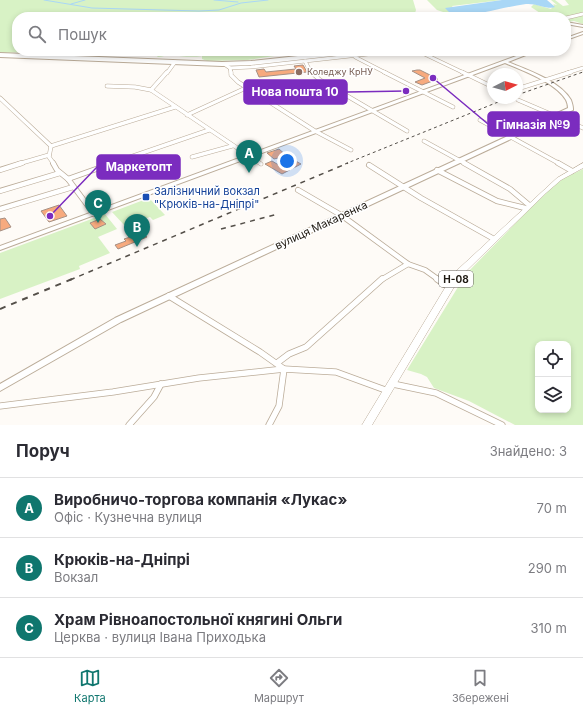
<!DOCTYPE html>
<html lang="uk">
<meta charset="utf-8">
<style>
body{margin:0;font-family:Inter,sans-serif;background:#f2f2f3;color:#2b2b33}
.controls{position:absolute;right:12px;bottom:12px;display:grid;overflow:hidden;border-radius:8px;box-shadow:0 2px 6px #0003}
.controls button{width:36px;height:36px;display:grid;place-items:center;padding:0;border:0;border-bottom:1px solid #e1e1e2;background:#fff;color:#2b2b33;font:20px sans-serif}
.compass{position:absolute;left:487px;top:68px;width:36px;height:36px;border-radius:50%;background:#fff;box-shadow:0 2px 6px #0003;rotate:84deg}
.you{position:absolute;left:287px;top:161px;width:14px;height:14px;margin:-10px;border:3px solid #fff;border-radius:50%;background:#1a73e8;box-shadow:0 0 0 6px #1a73e833}
.badge{display:grid;place-items:center;width:26px;height:26px;border-radius:50%;background:#0f766e;color:#fff;font-size:13px;font-weight:700}
.pin{position:absolute;translate:-50% -33px;filter:drop-shadow(0 1px 2px #0008)}
.pin::after{content:'';position:absolute;top:21px;width:14px;height:12px;background:inherit;clip-path:polygon(0 0,100% 0,50% 100%)}
.list{margin:0;padding:0;list-style:none}
h2{display:flex;justify-content:space-between;align-items:center;height:52px;margin:0;padding:0 16px;font-size:17px}
h2 small{font-size:13px;font-weight:400;color:#7c7c81}
.list li{display:grid;grid-template-columns:26px 1fr auto;gap:12px;align-items:center;box-sizing:border-box;height:60px;padding:0 16px;border-top:1px solid #e1e1e2}
.list b{display:block;font-size:15px;white-space:nowrap}
.list p{margin:0;font-size:13px;white-space:nowrap;color:#7c7c81}
.list em{font-size:13px;font-style:normal;color:#7c7c81}
.icon{flex:none;width:22px;height:22px;fill:none;stroke:currentColor;stroke-width:2;stroke-linecap:round;stroke-linejoin:round}
.map{position:relative;flex:none;width:583px;height:425px;overflow:hidden}
.search{position:absolute;background:#fff;box-shadow:0 2px 6px #0003;left:12px;right:12px;top:12px;height:44px;display:flex;align-items:center;gap:10px;box-sizing:border-box;padding:0 14px;border-radius:16px;color:#7c7c81;font-size:15px}
.sheet{height:232px;background:#fff}
nav{display:flex;justify-content:space-around;align-items:center;box-sizing:border-box;height:56px;border-top:1px solid #e1e1e2;background:#fff;font-size:11px;color:#7c7c81}
nav a{display:grid;justify-items:center;gap:2px}
nav .on{color:#0f766e}
.map>svg:first-child{display:block}
.green{fill:#d8f2c5;fill-rule:evenodd}
.water{fill:#a9d7f6}
.lines{fill:none;stroke-linecap:round;stroke-linejoin:round}
.stream{stroke:#a9d7f6;stroke-width:1}
.building{fill:#f7aa7e;stroke:#a69084}
.street-far3-casing{stroke:#bbac99;stroke-width:4}
.street-far2-casing{stroke:#bbac99;stroke-width:4.5}
.street-far1-casing{stroke:#bbac99;stroke-width:6}
.street-casing{stroke:#bbac99;stroke-width:7}
.secondary-casing{stroke:#bbac99;stroke-width:2}
.primary-casing{stroke:#bbac99;stroke-width:1}
.highway-casing{stroke:#bbac99;stroke-width:2}
.street-far3{stroke:#fff;stroke-width:3}
.street-far2{stroke:#fff;stroke-width:3.5}
.street-far1{stroke:#fff;stroke-width:4.5}
.street{stroke:#fff;stroke-width:5.5}
.secondary{fill:#fff;fill-rule:evenodd}
.primary{fill:#fff;fill-rule:evenodd}
.highway{fill:#fff;fill-rule:evenodd}
.rail-far2{stroke:#544f49;stroke-width:1;stroke-dasharray:3 3;stroke-linecap:butt}
.rail-far1{stroke:#544f49;stroke-width:1.5;stroke-dasharray:5 5;stroke-linecap:butt}
.rail{stroke:#544f49;stroke-width:2;stroke-dasharray:6 6;stroke-linecap:butt}
.education-dot{fill:#8d6e63;stroke:#fff;stroke-width:1.5}
.transit-dot{fill:#1a4fb4;stroke:#fff;stroke-width:1.5}
.labels{text-anchor:middle;stroke-width:3;stroke-linejoin:round;paint-order:stroke}
.far-education-label{font-size:9px;fill:#785e54;stroke:#fff;text-anchor:start}
.shield{fill:#fff;stroke:#625f5a;stroke-width:1}
.shield-label{font-size:10px;font-weight:bold;fill:#1f1a13}
.transit-label{font-size:11px;fill:#164399;stroke:#fff;text-anchor:start}
.street-label{font-size:11px;fill:#1f1a13;stroke:#fff}
.leader{fill:none;stroke:#7b2cbf;stroke-width:1.5}
.callout-dot{fill:#7b2cbf;stroke:#fff;stroke-width:1.5}
.callout{fill:#7b2cbf;stroke:#7b2cbf;stroke-width:1.5}
.callout-label{font-size:12px;text-anchor:middle;font-weight:bold;fill:#fff}
</style>
<div class="map">
<svg width="583" height="425" viewBox="0 0 583 425">
<rect width="100%" height="100%" fill="#fefbf7"/>
<g class="green">
<path d="M0,0H413L416,10L415,13L438,17H17V51H48L3,53L0,52Z"/>
<path d="M427,0H502L452,6L458,15L489,13L479,16L450,17L446,13L437,10Z"/>
<path d="M551,0H555L563,6L569,5L565,0H583V24L574,21L566,22V17H546L552,16L550,14L543,15L531,7L534,4L551,9L554,5L553,4L557,5Z"/>
<path d="M103,51H348L315,55H281L248,60L207,61L202,59V56C191,58 181,56 170,55C166,55 162,57 158,57C151,50 139,56 130,56L131,52L118,55V52C112,51 110,56 103,55Z"/>
<path d="M583,169V425H515L469,401L434,388L427,377L421,374L407,370L466,274L546,192L562,179ZM538,344H568V410H538Z"/>
<path d="M149,198L165,215L153,220L150,217L125,226L112,212Z"/>
<path d="M105,214L117,229L98,237L110,253L79,266L80,269L0,299V253Z"/>
</g>
<path class="water" d="M502,0H547L555,7C548,10 537,3 526,4C503,7 481,15 458,15L450,13L445,8Z"/>
<g class="lines">
<g class="stream">
<path d="M44,0L92,8L199,11L219,10L241,3L268,0"/>
<path d="M214,0L238,2"/>
<path d="M71,4L85,0"/>
</g>
</g>
<g class="building">
<path d="M303,65L307,72L259,77L256,70L264,69L266,72L296,69L294,66Z"/>
<path d="M417,70H420L438,79L422,85L415,82L425,78L412,71Z"/>
<path d="M279,149L287,156L301,164L282,174L265,164L272,161L282,167L291,162L282,157L274,159L267,153Z"/>
<path d="M59,205L67,216L49,222L41,211Z"/>
<path d="M5,218L11,227L0,231V219Z"/>
<path d="M100,219L106,224L95,229L90,223Z"/>
<path d="M143,233L147,237L118,249L115,245L126,241L124,239Z"/>
</g>
<g class="lines">
<g class="street-far3-casing">
<g id="street-far3">
<path d="M566,18L583,14"/>
<path d="M418,51L464,73"/>
<path d="M526,51L529,53"/>
<path d="M355,57L386,73"/>
<path d="M305,61L311,73"/>
<path d="M224,64L230,68L251,67L395,51"/>
<path d="M230,68L231,73"/>
<path d="M167,73L175,62"/>
<path d="M567,73L583,68"/>
</g>
</g>
<g class="street-far2-casing">
<g id="street-far2">
<path d="M167,72L151,90L261,164"/>
<path d="M231,72V75L238,82L315,131L351,150"/>
<path d="M311,72L320,80L407,131"/>
<path d="M384,72L453,107"/>
<path d="M462,72L493,87"/>
<path d="M107,86L135,87L151,90"/>
<path d="M517,89L571,72"/>
<path d="M0,98L51,146L49,157L54,164"/>
<path d="M518,100L583,128"/>
<path d="M187,115L248,87"/>
<path d="M480,120L560,164"/>
<path d="M424,141L466,164"/>
<path d="M51,146L175,107"/>
<path d="M192,157L232,146"/>
<path d="M18,164L49,155"/>
<path d="M110,164L209,130"/>
</g>
</g>
<g class="street-far1-casing">
<g id="street-far1">
<path d="M53,163L57,170L68,179L94,214"/>
<path d="M464,163L510,189L529,205"/>
<path d="M558,163L572,171"/>
<path d="M369,165L421,198L494,239"/>
<path d="M0,170L22,163"/>
<path d="M437,170L497,201L525,208"/>
<path d="M68,179L113,163"/>
<path d="M298,190L341,215L408,264L425,270L439,280"/>
<path d="M0,191L60,173"/>
<path d="M0,209L73,187"/>
<path d="M381,280L408,264"/>
</g>
</g>
<g class="street-casing">
<g id="street">
<path d="M437,279L449,287"/>
<path d="M169,296L260,352L284,369L279,406L269,425"/>
<path d="M277,363L289,354L306,347L382,279"/>
<path d="M393,384L436,393L502,425"/>
<path d="M0,406L113,392L199,378L284,369L336,372L388,391"/>
<path d="M129,425L154,397L161,384"/>
</g>
</g>
<g class="secondary-casing">
<g id="secondary">
<path d="M583,32V34L566,40V38Z"/>
<path d="M530,51H536L508,62C528,70 560,81 571,100C572,103 573,106 573,109V110L121,322L0,391V384L115,318L568,108C568,105 567,102 566,100C555,82 523,71 505,63L0,250V246Z"/>
</g>
</g>
<g class="primary-casing">
<path id="primary" d="M583,163V168L561,180L546,193L460,277L372,425H362L454,273L557,178Z"/>
</g>
<g class="highway-casing">
<g id="highway">
<path d="M566,22L583,25V27L566,24Z"/>
<path d="M344,51H362L359,53L251,65L222,66L0,57V53L222,62L251,61Z"/>
</g>
</g>
<use href="#street-far3" class="street-far3"/>
<use href="#street-far2" class="street-far2"/>
<use href="#street-far1" class="street-far1"/>
<use href="#street" class="street"/>
<use href="#secondary" class="secondary"/>
<use href="#primary" class="primary"/>
<use href="#highway" class="highway"/>
<g class="rail-far2">
<path d="M517,95L583,72"/>
<path d="M345,164L508,98"/>
</g>
<g class="rail-far1">
<path d="M221,229L278,214"/>
<path d="M70,280L348,163"/>
</g>
<path class="rail" d="M0,309L72,279"/>
</g>
<circle class="education-dot" cx="299" cy="72" r="4"/>
<rect class="transit-dot" x="142" y="193" width="8" height="8" rx="2"/>
<g class="labels">
<g class="far-education-label">
<text x="307" y="75">Коледжу КрНУ</text>
</g>
<rect class="shield" x="439" y="271" width="34" height="16" rx="3"/>
<g class="shield-label">
<text x="456" y="283">Н-08</text>
</g>
<g class="transit-label">
<text x="154" y="195">Залізничний вокзал<tspan x="154" dy="13">"Крюкiв-на-Днiпрi"</tspan></text>
</g>
<g class="street-label">
<text transform="translate(321 225) rotate(-25)" y="4">вулиця Макаренка</text>
</g>
</g>
<path class="leader" d="M406 91L347 92M433 78L488 124M50 216L97 167"/>
<g class="callout-dot">
<circle cx="406" cy="91" r="4"/>
<circle cx="433" cy="78" r="4"/>
<circle cx="50" cy="216" r="4"/>
</g>
<g class="callout">
<rect x="244" y="80" width="103" height="24" rx="4"/>
<rect x="488" y="112" width="91" height="24" rx="4"/>
<rect x="97" y="155" width="83" height="24" rx="4"/>
</g>
<g class="callout-label">
<text x="295" y="96">Нова пошта 10</text>
<text x="533" y="129">Гімназія №9</text>
<text x="139" y="171">Маркетопт</text>
</g>
</svg>
<div class="controls">
<button><svg class="icon" aria-label="locate" viewBox="0 0 24 24"><circle cx="12" cy="12" r="6"/><path d="M12 2v4M12 18v4M2 12h4M18 12h4"/></svg></button>
<button><svg class="icon" aria-label="layers" viewBox="0 0 24 24"><path d="M12 4l9 5-9 5-9-5zM3 14l9 5 9-5"/></svg></button>
</div>
<svg class="compass" viewBox="-18 -18 36 36"><path d="M0-13l5 13h-10z" fill="#e53935"/><path d="M0 13l5-13h-10z" fill="#7c7c81"/></svg>
<div class="you"></div>
<div class="pin badge" style="left:249px;top:173px">A</div>
<div class="pin badge" style="left:137px;top:247px">B</div>
<div class="pin badge" style="left:98px;top:223px">C</div>
<div class="search"><svg class="icon" aria-label="search" viewBox="0 0 24 24"><circle cx="10" cy="10" r="6"/><path d="M15 15l6 6"/></svg>Пошук</div>
</div>
<section class="sheet">
<h2>Поруч<small>Знайдено: 3</small></h2>
<ul class="list">
<li><span class="badge">A</span><div><b>Виробничо-торгова компанія «Лукас»</b><p>Офіс · Кузнечна вулиця</p></div><em>70 m</em></li>
<li><span class="badge">B</span><div><b>Крюків-на-Дніпрі</b><p>Вокзал</p></div><em>290 m</em></li>
<li><span class="badge">C</span><div><b>Храм Рівноапостольної княгині Ольги</b><p>Церква · вулиця Івана Приходька</p></div><em>310 m</em></li>
</ul>
</section>
<nav>
<a class="on"><svg class="icon" aria-label="map" viewBox="0 0 24 24"><path d="M3 6l6-2 6 2 6-2v14l-6 2-6-2-6 2zM9 4v14M15 6v14"/></svg>Карта</a>
<a><svg class="icon" aria-label="directions" viewBox="0 0 24 24"><path d="M12 3l9 9-9 9-9-9zM9 14v-3h6M13 9l2 2-2 2"/></svg>Маршрут</a>
<a><svg class="icon" aria-label="saved" viewBox="0 0 24 24"><path d="M7 4h10v16l-5-4-5 4z"/></svg>Збережені</a>
</nav>
